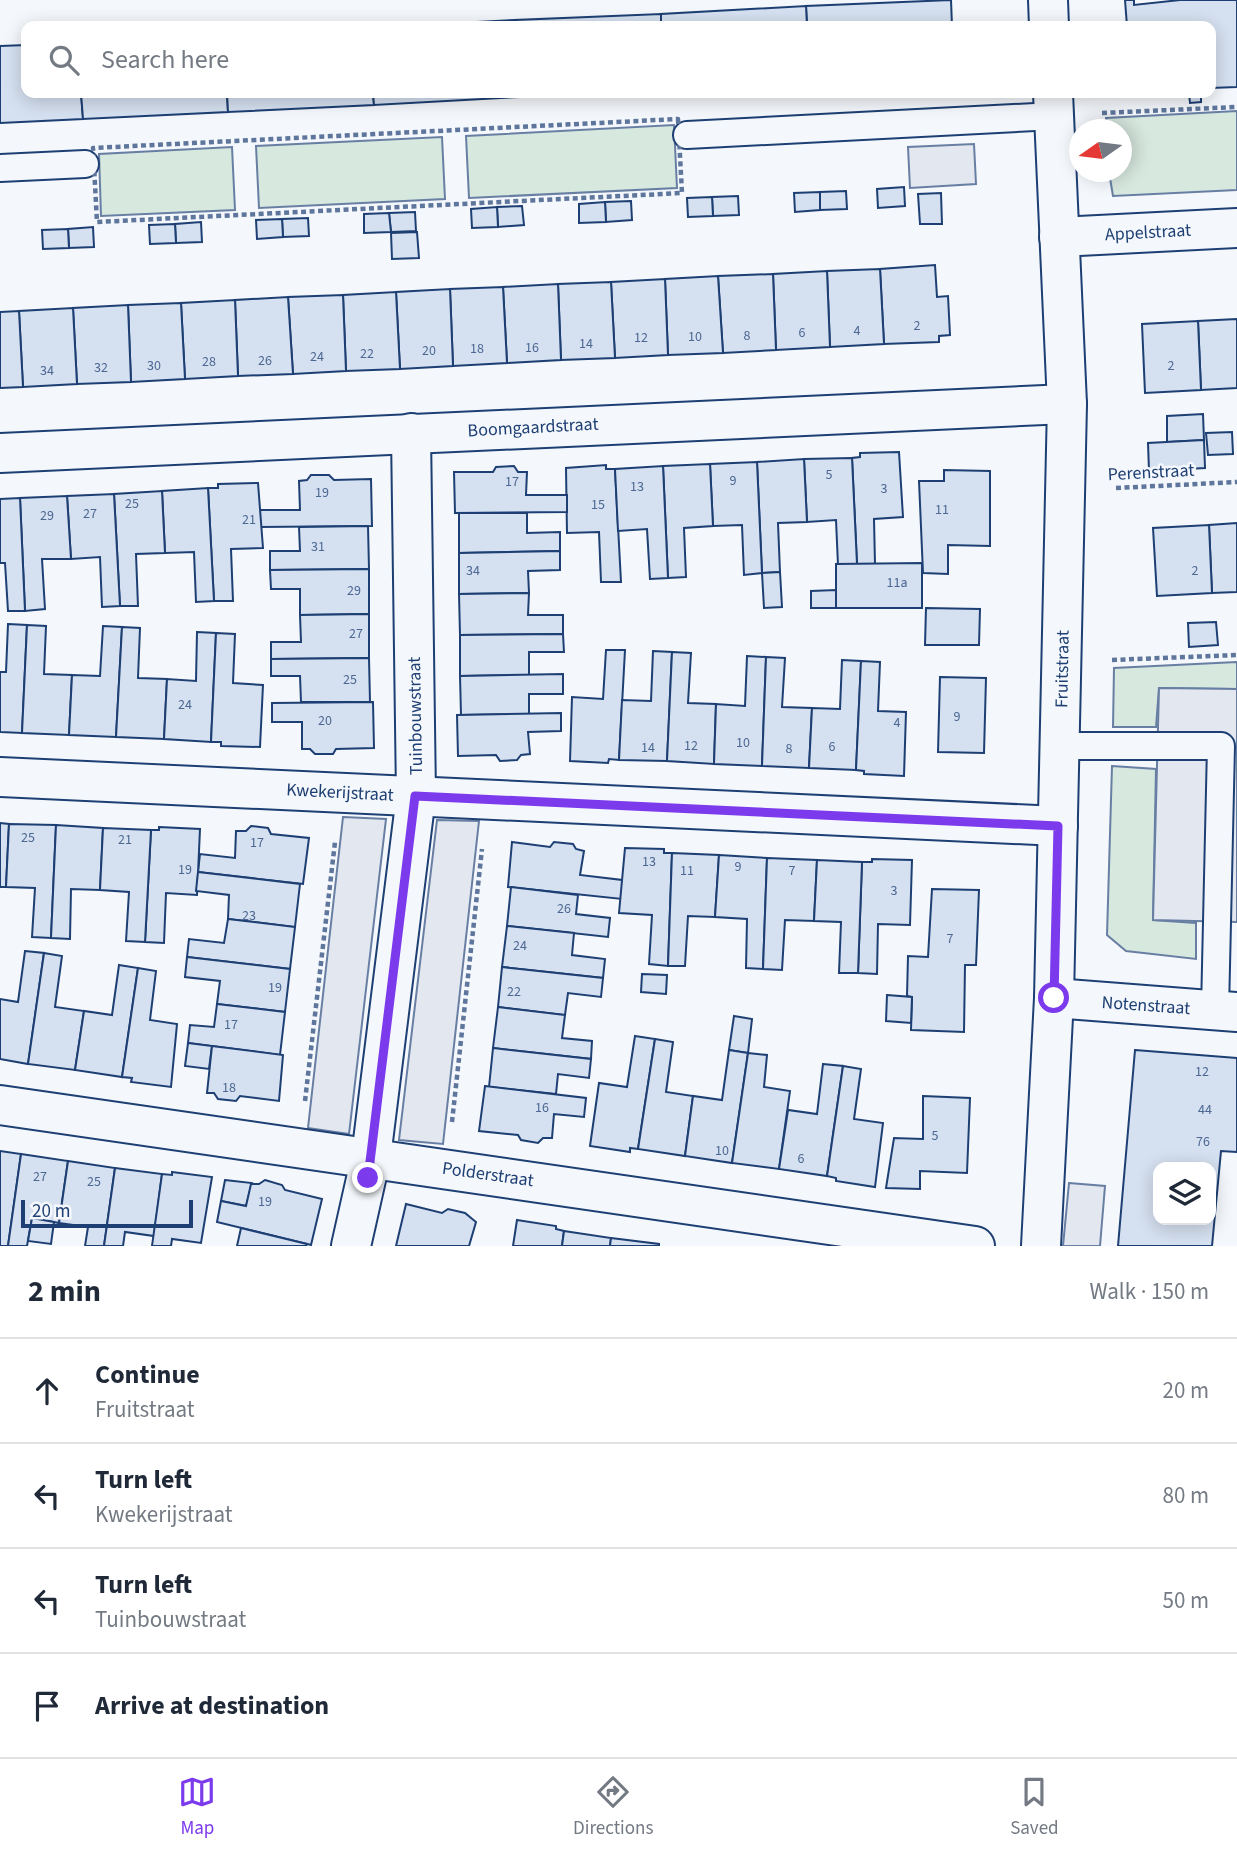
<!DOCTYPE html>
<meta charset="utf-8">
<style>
body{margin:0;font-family:"Source Sans 3",sans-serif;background:#f2f2f3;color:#1f2937}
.controls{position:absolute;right:21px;bottom:21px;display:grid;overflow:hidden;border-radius:14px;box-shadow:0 4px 18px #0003}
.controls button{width:63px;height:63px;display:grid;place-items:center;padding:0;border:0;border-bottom:2px solid #e0e1e3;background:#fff;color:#1f2937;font:35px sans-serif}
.compass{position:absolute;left:1069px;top:119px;width:63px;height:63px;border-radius:50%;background:#fff;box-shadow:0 4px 18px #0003;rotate:256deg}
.scale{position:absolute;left:21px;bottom:18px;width:172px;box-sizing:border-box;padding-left:7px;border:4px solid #1d3f73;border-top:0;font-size:19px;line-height:24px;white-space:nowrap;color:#1d3f73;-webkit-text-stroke:5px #f4f7fb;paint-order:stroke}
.stop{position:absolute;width:21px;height:21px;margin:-16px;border:5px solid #7c3aed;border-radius:50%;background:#fff}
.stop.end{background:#7c3aed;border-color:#fff;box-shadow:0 2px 7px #0008}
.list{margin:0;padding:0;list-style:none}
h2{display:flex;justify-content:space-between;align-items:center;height:91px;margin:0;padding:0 28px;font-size:30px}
h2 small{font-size:23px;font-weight:400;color:#747a83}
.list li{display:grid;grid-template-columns:46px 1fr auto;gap:21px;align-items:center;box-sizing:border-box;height:105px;padding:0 28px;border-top:2px solid #e0e1e3}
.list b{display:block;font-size:26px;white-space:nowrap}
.list p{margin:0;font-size:23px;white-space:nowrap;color:#747a83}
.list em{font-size:23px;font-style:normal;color:#747a83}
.icon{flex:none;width:38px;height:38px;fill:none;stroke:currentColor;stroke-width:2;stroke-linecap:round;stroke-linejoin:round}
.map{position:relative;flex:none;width:1237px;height:1246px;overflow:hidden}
.search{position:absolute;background:#fff;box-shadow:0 4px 18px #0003;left:21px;right:21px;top:21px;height:77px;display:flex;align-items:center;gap:18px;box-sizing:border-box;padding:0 24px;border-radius:14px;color:#747a83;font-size:26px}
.sheet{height:511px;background:#fff}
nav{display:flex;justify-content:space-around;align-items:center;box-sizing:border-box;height:98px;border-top:2px solid #e0e1e3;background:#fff;font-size:19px;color:#747a83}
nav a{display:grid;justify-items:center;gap:4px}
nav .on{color:#7c3aed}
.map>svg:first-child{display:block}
.green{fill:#d7e8df;stroke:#687fa3;stroke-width:2}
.parking{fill:#e3e8f0;stroke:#687fa3;stroke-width:2}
.building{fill:#d5e0f0;stroke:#1d3f73;stroke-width:2;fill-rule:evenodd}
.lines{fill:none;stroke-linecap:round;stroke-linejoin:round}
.service-casing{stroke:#1d3f73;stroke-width:30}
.minor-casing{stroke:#1d3f73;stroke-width:42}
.path{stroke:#5e769c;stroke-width:4.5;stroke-dasharray:5 3.5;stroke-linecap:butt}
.service{stroke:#f4f7fb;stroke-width:26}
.minor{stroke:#f4f7fb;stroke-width:38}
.route{stroke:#7c3aed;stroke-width:9}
.labels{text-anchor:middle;stroke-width:5;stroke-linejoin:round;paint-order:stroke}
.number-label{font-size:14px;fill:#4b6792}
.street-label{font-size:18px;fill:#1d3f73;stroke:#f4f7fb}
</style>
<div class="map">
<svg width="1237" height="1246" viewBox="0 0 1237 1246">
<rect width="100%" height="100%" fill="#f4f7fb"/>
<g class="green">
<path d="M1237,111V190L1113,196L1109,172H1122V130L1107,129L1106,118Z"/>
<path d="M674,125L677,188L469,198L466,136Z"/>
<path d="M442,137L445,199L259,208L256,146Z"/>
<path d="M232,147L235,210L101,216L99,154Z"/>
<path d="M1237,662V689L1159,688L1156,727H1113L1114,668Z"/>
<path d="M1112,766L1156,769L1153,920L1196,923V959L1126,951L1107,935Z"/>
</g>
<g class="parking">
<path d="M974,144L976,184L910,188L908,147Z"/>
<path d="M1159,688L1237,689V922L1153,920Z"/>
<path d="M343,817L386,819L349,1134L308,1128Z"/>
<path d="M437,820L479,821L443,1144L399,1140Z"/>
<path d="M1069,1183L1105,1186L1100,1246H1063Z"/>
</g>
<g class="building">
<path d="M951,0L952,26H807L806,6Z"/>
<path d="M1125,0H1134V5L1180,0H1237V87L1211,88V26H1127Z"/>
<path d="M806,6L807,26H661V14Z"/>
<path d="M661,14V26H516L515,20Z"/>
<path d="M515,20L516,26H400Z"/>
<path d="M26,45V93H81L83,119L0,123V46Z"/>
<path d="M81,93H227L228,112L83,119Z"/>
<path d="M227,93H373L374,105L228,112Z"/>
<path d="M373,93H519V97L374,105Z"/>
<path d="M519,93H614L519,97Z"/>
<path d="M1189,93H1201V102L1190,103Z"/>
<path d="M904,187L905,206L878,208L877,189Z"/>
<path d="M846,191L847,209L820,210V192Z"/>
<path d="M820,192V210L795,212L794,193Z"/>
<path d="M941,193L942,224H920L918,194Z"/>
<path d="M738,196L739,215L713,216L712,197Z"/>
<path d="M712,197L713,216L688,217L687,198Z"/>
<path d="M631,201L632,220L606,222L605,202Z"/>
<path d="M605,202L606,222L579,223V204Z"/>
<path d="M522,206L524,225L498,227L497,207Z"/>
<path d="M497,207L498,227L472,228L471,209Z"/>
<path d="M415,212L416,231L391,232L389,213Z"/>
<path d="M389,213L391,232L364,233V214Z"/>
<path d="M308,218L309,236L283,237L282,219Z"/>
<path d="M282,219L283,237L257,239L256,220Z"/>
<path d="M201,222L202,242L176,243L175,224Z"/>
<path d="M175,224L176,243L150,244L149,225Z"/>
<path d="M93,227L94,247L69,248L68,229Z"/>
<path d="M68,229L69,248L43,249L42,230Z"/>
<path d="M417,232L419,258L392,259L391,233Z"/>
<path d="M935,265L937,297L948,296L950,335L939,336V342L884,344L880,269Z"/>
<path d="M880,269L884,344L830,347L827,271Z"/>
<path d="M827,271L830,347L776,350L773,274Z"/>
<path d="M773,274L776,350L723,353L718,276Z"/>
<path d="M718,276L723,353L668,355L665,279Z"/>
<path d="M665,279L668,355L615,358L611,282Z"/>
<path d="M611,282L615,358L561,360L558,284Z"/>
<path d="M558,284L561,360L507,363L503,287Z"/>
<path d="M503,287L507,363L453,366L450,289Z"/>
<path d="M450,289L453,366L400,369L396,292Z"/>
<path d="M396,292L400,369L346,371L343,295Z"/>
<path d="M343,295L346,371L293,374L288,297Z"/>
<path d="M288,297L293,374L238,376L235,300Z"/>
<path d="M235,300L238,376L185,379L181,303Z"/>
<path d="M181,303L185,379L131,382L128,305Z"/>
<path d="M128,305L131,382L77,384L73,308Z"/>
<path d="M73,308L77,384L23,387L19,311Z"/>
<path d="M19,311L23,387L0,388V312Z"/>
<path d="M1237,319V388L1201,390L1198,321Z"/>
<path d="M1198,321L1201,390L1145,393L1142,324Z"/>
<path d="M1203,414L1204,440L1167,442V416Z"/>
<path d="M1232,432L1233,454L1208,455L1206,433Z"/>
<path d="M1204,440L1205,468L1149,471L1148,443Z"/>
<path d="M899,452L903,517L874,519L875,564H857L852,458L860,457V453Z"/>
<path d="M852,458L857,564L838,565L836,520L807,522L804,459Z"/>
<path d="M804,459L807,522L778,523L780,572L762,573L757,462Z"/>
<path d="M757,462L762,573L744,575L742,525L713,526L710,464Z"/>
<path d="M710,464L713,526L684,528L686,577L668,578L663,466Z"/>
<path d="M606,465V469H615L621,582H601L599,532L567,533L566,468Z"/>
<path d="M514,466L518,472H527L526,495H567V512L455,513L454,472H493L496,467Z"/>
<path d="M663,466L668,578L650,579L647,529L618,531L615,469Z"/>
<path d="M944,470L990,471V546L948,545V574L923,573L919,481H944Z"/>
<path d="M311,475H329L334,480L371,479L372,526L260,527L259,510H300L299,481L307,480Z"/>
<path d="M258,483L263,548L231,549L233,601H214L208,488H218V484Z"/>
<path d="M208,488L214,601L196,602L194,552L165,553L162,491Z"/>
<path d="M162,491L165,553L136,554L138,606H120L114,494Z"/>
<path d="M114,494L120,606L102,607L100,557L71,559L67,496Z"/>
<path d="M67,496L71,559H42L45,609L25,611L20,498Z"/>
<path d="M20,498L25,611H8L5,563H0V499Z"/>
<path d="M459,513H527V533L560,532V551L459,553Z"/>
<path d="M1237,523V592L1212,593L1209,525Z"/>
<path d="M1209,525L1212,593L1157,596L1153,528Z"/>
<path d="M368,526L369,569L270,570V551H300L299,527Z"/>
<path d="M560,551V570L528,571L529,593L459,594V553Z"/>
<path d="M922,563V608H836V564Z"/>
<path d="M369,569V614L300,615V589H271L270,570Z"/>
<path d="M780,572L782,607L764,608L762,573Z"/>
<path d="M836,590V608H811V591Z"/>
<path d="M529,593L528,615H563V634L460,635L459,594Z"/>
<path d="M926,608L980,609L979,645H925Z"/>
<path d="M369,614V658L271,659V642H301L300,615Z"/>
<path d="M1216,622L1218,645L1189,647L1188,623Z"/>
<path d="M8,624L27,625L22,733L0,732V672H6Z"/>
<path d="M27,625L46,626L44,674L72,675L69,735L22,733Z"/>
<path d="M103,626L122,627L116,737L69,735L72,675L100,676Z"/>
<path d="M122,627L140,628L138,678L167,679L164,739L116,737Z"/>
<path d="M197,632L216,633L211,742L164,739L167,679L196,681Z"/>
<path d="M216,633L235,634L233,683L263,685L260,747L221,746V742H211Z"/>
<path d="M563,634L564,652H529V675L460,676V635Z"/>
<path d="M606,650H625L619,760L609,759L608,763L570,761L572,697L603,699Z"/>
<path d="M653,651L672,652L667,761L619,760L622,700L651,701Z"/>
<path d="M672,652L691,653L688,703L716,704L714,764L667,761Z"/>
<path d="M747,656L766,657L762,766L714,764L716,704L745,706Z"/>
<path d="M766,657L785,658L782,707L812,708L809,768L762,766Z"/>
<path d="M369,658L370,702H301L300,676H271V659Z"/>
<path d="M842,660L861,661L856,770L809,768L812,708L840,709Z"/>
<path d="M861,661L880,662L878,711L906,712L904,776L864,774V771L856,770Z"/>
<path d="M563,674V694H529V714L461,715L460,676Z"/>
<path d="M940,677L986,678L984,753L938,752Z"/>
<path d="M373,702L374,748L336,749L333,754H315L310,749H302V722H272V703Z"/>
<path d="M561,713V731L528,732L530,754L521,755L517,760L500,761L496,755L458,756L457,715Z"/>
<path d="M0,823L9,824L6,887H0Z"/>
<path d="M9,824L56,825L51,938L32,937L35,888L6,887Z"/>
<path d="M56,825L103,828L100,890L71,889L70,939L51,938Z"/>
<path d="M251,826L268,828L271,834L309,838L303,884L198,872L200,854L235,858L236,831H246Z"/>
<path d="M159,827L200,829L197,895L166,893L164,943L145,942L151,830H159Z"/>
<path d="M103,828L151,830L145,942L126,941L129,892L100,890Z"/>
<path d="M512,842L550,847L554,842L573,844L576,849L584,851L580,875L622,880V899L508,887Z"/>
<path d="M625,848L664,849V853H672L668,966L649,964L652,915L619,913Z"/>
<path d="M672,853L719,855L715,917L688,916L685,966H668Z"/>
<path d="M719,855L767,858L763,969L746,968L747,919L715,917Z"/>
<path d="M767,858L817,860L814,921L785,920L782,970L763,969Z"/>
<path d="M872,859L912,860L910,925L878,924L877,974L858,973L862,862H872Z"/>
<path d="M817,860L862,862L858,973H839L841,922L814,921Z"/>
<path d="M198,872L300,884L295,927L228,919L229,895L196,891Z"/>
<path d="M511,887L578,895L576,914L610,918L608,937L507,926Z"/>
<path d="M932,889L979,890L976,965H965L964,1032L911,1030L912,997L907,996L908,956L928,957Z"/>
<path d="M228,919L295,927L290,969L187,957L189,939L224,943Z"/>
<path d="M507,926L574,933L572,955L605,959L603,978L502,967Z"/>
<path d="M25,951L44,953L28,1064L0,1059V999L18,1002Z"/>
<path d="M44,953L62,956L55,1007L84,1011L75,1070L28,1064Z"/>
<path d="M187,957L290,969L285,1012L217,1004L220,981L185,977Z"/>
<path d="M119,965L138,968L122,1077L75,1070L84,1011L112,1015Z"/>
<path d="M502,967L603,978L601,997L568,993L565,1015L498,1007Z"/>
<path d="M138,968L156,971L150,1020L177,1024L171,1087L131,1082L132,1078L122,1077Z"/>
<path d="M642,974L667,975L666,994L641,992Z"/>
<path d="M887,995L912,997L911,1023L886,1021Z"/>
<path d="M217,1004L285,1012L280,1055L188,1043L190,1025L214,1027Z"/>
<path d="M498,1007L565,1015L562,1038L592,1041L591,1059L493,1048Z"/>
<path d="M734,1016L752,1019L748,1053L729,1050Z"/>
<path d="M635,1036L655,1039L638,1149L630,1148V1152L590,1146L599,1083L627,1087Z"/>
<path d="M655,1039L673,1042L666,1092L693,1096L685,1156L638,1149Z"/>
<path d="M188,1043L212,1046L209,1069L185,1066Z"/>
<path d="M212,1046L283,1055L279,1101L240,1096L236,1101L218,1099L214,1093H207Z"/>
<path d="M493,1048L591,1059L589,1078L558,1074L556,1094L489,1087Z"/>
<path d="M729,1050L748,1053L732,1163L685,1156L693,1096L722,1100Z"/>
<path d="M1135,1050L1237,1058V1152L1221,1151L1212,1246H1118ZM1158,1167H1211V1220H1158Z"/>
<path d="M748,1053L767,1055L764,1087L790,1091L779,1169L732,1163Z"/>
<path d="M823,1064L843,1066L827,1176L779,1169L788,1110L817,1114Z"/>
<path d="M843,1066L861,1069L854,1119L883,1123L875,1187L836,1181V1178L827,1176Z"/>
<path d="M485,1086L586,1098L584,1117L554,1114L552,1138H543L538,1143L521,1140L518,1135L479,1131Z"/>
<path d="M923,1096L970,1098L967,1173L920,1171V1189L886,1188L894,1138L923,1139Z"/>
<path d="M0,1151L21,1154L8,1246H0Z"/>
<path d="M21,1154L68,1161L59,1223L32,1218L27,1246H8Z"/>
<path d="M68,1161L115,1168L104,1246H85L88,1227L59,1223Z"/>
<path d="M115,1168L162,1174L154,1236L125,1232L123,1246H104Z"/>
<path d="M172,1172L212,1177L201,1243L172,1239L171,1246H152L162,1174L172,1175Z"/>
<path d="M225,1180L252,1183L246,1206L221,1201Z"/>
<path d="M265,1180L282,1185L285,1190L322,1199L311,1245L217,1222L221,1201L246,1206L251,1184H259Z"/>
<path d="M406,1204L442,1213L448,1209L465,1213L476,1222L469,1246H396Z"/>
<path d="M32,1218L54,1222L51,1244L28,1241Z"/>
<path d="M517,1220L556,1226V1229L564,1231L562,1246H513Z"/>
<path d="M241,1228L307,1244L306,1246H237Z"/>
<path d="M564,1231L611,1238L610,1246H562Z"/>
<path d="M611,1238L659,1244V1246H610Z"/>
</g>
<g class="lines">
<g class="service-casing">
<g id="service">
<path d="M687,135L1054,116"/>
<path d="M0,168L85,164"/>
<path d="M1060,746H1221L1215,1010"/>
</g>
</g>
<g class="minor-casing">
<g id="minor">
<path d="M1048,0L1049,26"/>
<path d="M1059,237L1237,228"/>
<path d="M0,453L1067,404"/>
<path d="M0,777L1058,826"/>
<path d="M1054,998L1237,1012"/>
<path d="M0,1105L975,1246"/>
<path d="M351,1246L371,1157L416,796L411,433"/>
<path d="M1041,1246L1054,998L1067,404L1053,93"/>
</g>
</g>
<g class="path">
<path d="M1102,113L1237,107"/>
<path d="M678,119L682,193L97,222L93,148Z"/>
<path d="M1116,488L1237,482"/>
<path d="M1112,660L1237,655"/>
<path d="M305,1101L335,842"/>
<path d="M452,1122L482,849"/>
</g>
<use href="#service" class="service"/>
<use href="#minor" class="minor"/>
</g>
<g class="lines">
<path class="route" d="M368,1178L415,796L1058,826L1054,998"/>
</g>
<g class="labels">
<g class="number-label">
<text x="917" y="330">2</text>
<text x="857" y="335">4</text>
<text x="802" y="337">6</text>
<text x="747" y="340">8</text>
<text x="695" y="341">10</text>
<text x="641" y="342">12</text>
<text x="586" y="348">14</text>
<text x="532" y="352">16</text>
<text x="477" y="353">18</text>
<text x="429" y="355">20</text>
<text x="367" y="358">22</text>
<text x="317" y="361">24</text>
<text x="265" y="365">26</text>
<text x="209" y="366">28</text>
<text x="154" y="370">30</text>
<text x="1171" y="370">2</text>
<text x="101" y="372">32</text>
<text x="47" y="375">34</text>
<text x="829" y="479">5</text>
<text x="733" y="485">9</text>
<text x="512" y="486">17</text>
<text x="637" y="491">13</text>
<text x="884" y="493">3</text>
<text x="322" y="497">19</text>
<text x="132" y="508">25</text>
<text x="598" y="509">15</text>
<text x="942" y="514">11</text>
<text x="90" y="518">27</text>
<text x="47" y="520">29</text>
<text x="249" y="524">21</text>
<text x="318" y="551">31</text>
<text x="473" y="575">34</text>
<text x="1195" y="575">2</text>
<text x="897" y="587">11a</text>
<text x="354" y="595">29</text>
<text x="356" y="638">27</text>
<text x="350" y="684">25</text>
<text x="185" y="709">24</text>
<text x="957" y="721">9</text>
<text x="325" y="725">20</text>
<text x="897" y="727">4</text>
<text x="743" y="747">10</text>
<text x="691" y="750">12</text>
<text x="832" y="751">6</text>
<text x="648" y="752">14</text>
<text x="789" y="753">8</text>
<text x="28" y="842">25</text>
<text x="125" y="844">21</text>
<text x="257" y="847">17</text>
<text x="649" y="866">13</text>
<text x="738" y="871">9</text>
<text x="185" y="874">19</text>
<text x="687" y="875">11</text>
<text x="792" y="875">7</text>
<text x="894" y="895">3</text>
<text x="564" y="913">26</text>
<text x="249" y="920">23</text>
<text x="950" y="943">7</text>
<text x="520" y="950">24</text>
<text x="275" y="992">19</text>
<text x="514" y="996">22</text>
<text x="231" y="1029">17</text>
<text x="1202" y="1076">12</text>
<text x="229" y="1092">18</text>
<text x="542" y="1112">16</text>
<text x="1205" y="1114">44</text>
<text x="935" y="1140">5</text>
<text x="1203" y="1146">76</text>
<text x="722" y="1155">10</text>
<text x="801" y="1163">6</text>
<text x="40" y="1181">27</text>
<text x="94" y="1186">25</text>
<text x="265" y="1206">19</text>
</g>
<g class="street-label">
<text transform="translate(1148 232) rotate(-3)" y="6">Appelstraat</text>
<text transform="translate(533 427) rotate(-3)" y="6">Boomgaardstraat</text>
<text transform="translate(1151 472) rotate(-3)" y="6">Perenstraat</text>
<text transform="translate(1062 669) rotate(-89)" y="6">Fruitstraat</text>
<text transform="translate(415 716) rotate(-91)" y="6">Tuinbouwstraat</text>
<text transform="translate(340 792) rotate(3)" y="6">Kwekerijstraat</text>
<text transform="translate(1146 1005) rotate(4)" y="6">Notenstraat</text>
<text transform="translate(488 1174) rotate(8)" y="6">Polderstraat</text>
</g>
</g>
</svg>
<div class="controls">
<button><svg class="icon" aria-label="layers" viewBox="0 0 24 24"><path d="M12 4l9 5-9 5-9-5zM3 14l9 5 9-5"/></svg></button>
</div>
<svg class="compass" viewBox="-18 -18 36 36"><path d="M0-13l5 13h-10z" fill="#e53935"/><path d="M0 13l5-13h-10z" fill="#747a83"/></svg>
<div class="scale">20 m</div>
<div class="stop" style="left:1054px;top:998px"></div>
<div class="stop end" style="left:368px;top:1178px"></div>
<div class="search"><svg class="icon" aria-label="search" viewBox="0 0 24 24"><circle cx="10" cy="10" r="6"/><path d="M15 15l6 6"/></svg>Search here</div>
</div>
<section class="sheet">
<h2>2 min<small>Walk · 150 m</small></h2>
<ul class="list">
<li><svg class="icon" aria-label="ahead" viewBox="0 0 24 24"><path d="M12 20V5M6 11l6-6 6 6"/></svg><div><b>Continue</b><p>Fruitstraat</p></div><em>20 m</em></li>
<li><svg class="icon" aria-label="left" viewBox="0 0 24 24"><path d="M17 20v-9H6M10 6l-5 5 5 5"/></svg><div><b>Turn left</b><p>Kwekerijstraat</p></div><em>80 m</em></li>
<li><svg class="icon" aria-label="left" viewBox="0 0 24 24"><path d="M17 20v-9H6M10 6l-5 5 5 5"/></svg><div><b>Turn left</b><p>Tuinbouwstraat</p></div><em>50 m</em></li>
<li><svg class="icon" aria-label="arrive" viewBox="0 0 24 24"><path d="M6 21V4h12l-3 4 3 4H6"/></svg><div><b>Arrive at destination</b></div></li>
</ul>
</section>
<nav>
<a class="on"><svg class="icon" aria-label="map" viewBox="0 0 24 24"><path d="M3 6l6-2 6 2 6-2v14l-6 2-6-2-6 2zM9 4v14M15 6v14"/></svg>Map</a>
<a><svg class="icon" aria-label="directions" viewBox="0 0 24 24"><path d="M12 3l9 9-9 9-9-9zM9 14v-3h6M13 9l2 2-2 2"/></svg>Directions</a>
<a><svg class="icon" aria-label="saved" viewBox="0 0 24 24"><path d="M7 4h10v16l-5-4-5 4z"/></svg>Saved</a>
</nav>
